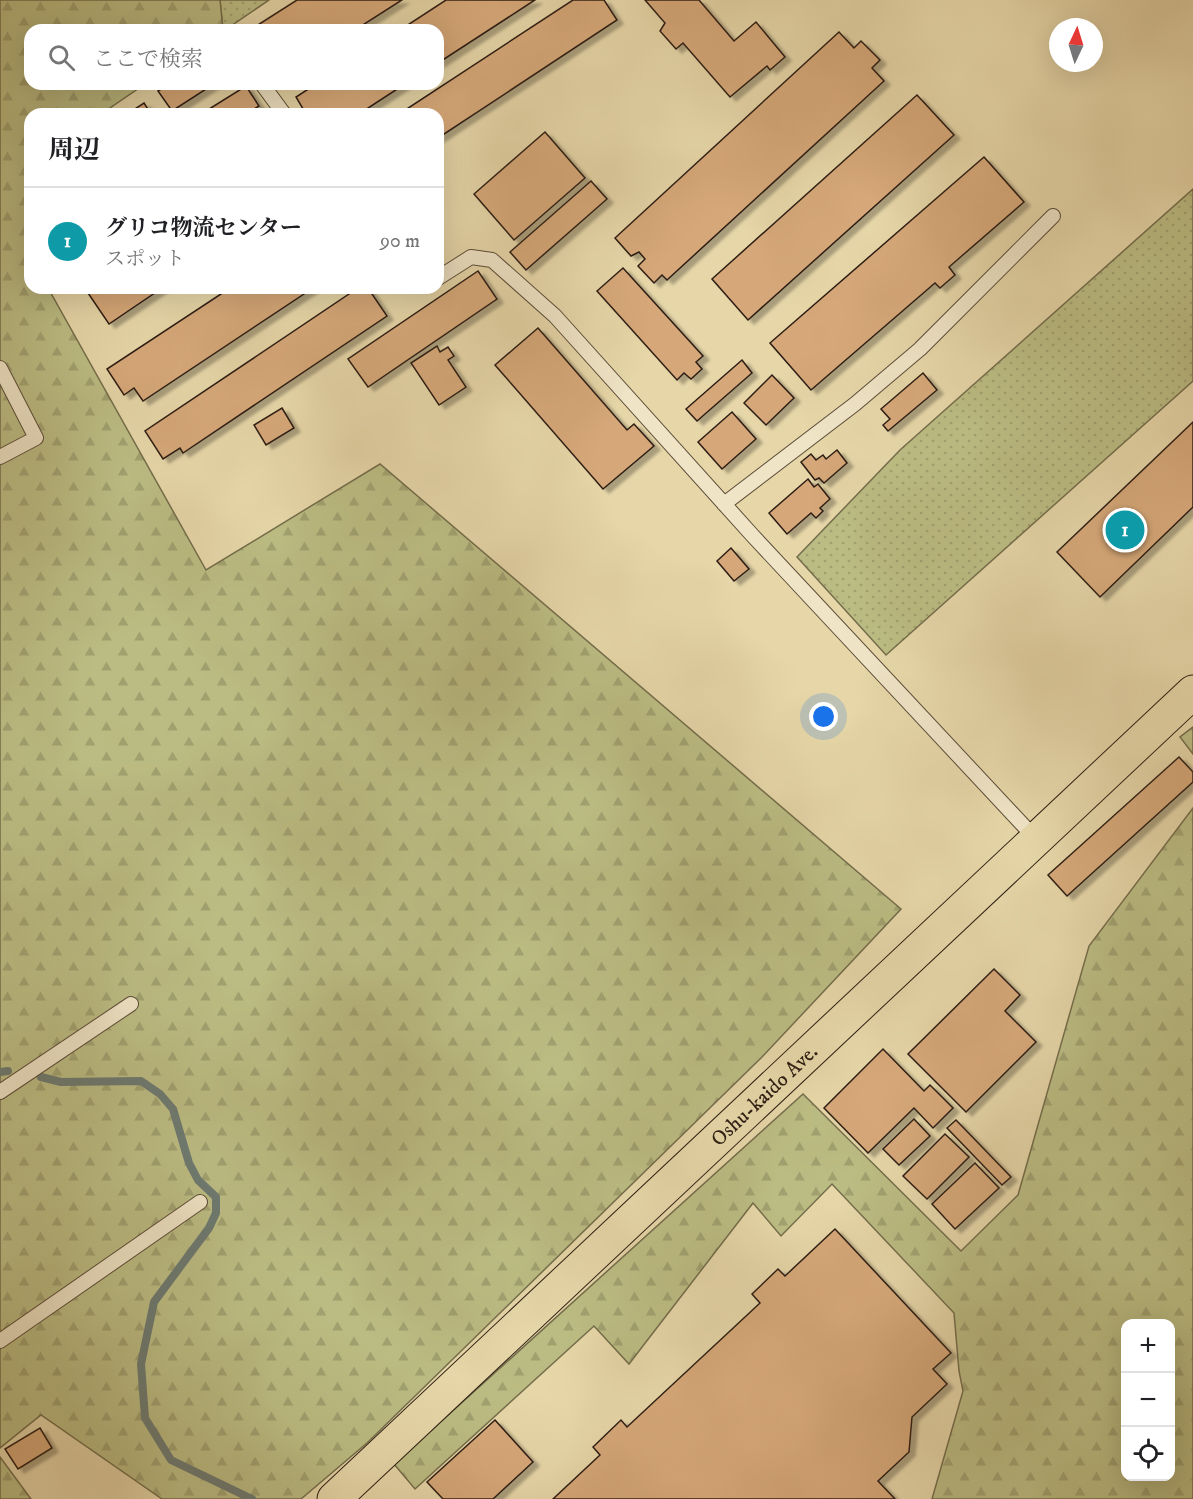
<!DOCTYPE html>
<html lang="ja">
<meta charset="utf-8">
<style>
body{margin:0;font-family:"IM FELL DW Pica","Noto Serif JP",serif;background:#f2f2f2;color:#202124}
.controls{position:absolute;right:18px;bottom:18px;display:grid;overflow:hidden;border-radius:12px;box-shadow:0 6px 24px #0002}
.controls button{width:54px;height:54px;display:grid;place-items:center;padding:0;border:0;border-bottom:2px solid #e0e0e0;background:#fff;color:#202124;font:30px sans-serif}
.compass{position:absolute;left:1049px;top:18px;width:54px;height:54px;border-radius:50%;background:#fff;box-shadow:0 6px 24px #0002;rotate:4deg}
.you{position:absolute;left:824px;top:717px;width:21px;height:21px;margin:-15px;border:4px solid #fff;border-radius:50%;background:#1a73e8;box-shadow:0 0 0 9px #1a73e833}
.badge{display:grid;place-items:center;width:39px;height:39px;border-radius:50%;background:#8f2418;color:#fff;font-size:20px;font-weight:700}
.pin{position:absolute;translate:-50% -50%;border:3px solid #fff;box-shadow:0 2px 6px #0006}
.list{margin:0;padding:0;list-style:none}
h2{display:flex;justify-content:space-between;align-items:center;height:78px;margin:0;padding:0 24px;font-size:26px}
h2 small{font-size:20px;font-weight:400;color:#757577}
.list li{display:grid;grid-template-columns:39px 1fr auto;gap:18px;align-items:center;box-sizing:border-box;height:108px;padding:0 24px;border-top:2px solid #e0e0e0}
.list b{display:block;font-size:22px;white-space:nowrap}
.list p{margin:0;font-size:20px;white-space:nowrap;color:#757577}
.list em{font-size:20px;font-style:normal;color:#757577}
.icon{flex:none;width:33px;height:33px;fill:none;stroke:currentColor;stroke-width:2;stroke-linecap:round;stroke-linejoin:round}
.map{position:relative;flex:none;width:1193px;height:1499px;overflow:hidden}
.search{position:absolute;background:#fff;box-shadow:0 6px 24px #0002;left:24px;top:24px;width:420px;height:66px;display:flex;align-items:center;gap:15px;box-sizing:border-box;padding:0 21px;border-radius:18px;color:#757577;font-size:22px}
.panel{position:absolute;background:#fff;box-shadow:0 6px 24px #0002;left:24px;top:108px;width:420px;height:186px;border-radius:18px}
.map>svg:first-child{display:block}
.grass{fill:url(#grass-dots);stroke:#746d4b;stroke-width:1.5}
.forest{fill:url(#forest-firs);stroke:#746d4b;stroke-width:1.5;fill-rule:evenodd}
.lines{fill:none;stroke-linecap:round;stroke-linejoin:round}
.stream{stroke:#6d7a71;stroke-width:8}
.building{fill:#d6a879;stroke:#2d1e13;stroke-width:1.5;filter:url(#shadow)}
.lane-casing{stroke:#5b4c38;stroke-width:16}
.highway-casing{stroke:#2d1e13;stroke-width:35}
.lane{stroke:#efe4c6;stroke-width:14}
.highway{stroke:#e6d6a8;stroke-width:33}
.labels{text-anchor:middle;stroke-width:5;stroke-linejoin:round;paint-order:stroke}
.street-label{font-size:21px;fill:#2d1e13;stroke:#efe4c6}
</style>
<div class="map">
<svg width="1193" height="1499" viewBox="0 0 1193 1499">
<defs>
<pattern id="grass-dots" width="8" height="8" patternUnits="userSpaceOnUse" patternTransform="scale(1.5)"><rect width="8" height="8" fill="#bbbc83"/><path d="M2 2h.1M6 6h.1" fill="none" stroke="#a1a170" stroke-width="1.8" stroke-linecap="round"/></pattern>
<pattern id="forest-firs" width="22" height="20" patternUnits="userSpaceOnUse" patternTransform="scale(1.5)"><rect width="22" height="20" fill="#bbbc83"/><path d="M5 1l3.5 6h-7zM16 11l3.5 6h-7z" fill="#a1a170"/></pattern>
<filter id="shadow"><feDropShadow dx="6" dy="4" stdDeviation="1.5" flood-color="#0004"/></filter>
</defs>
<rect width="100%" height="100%" fill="#e6d6a8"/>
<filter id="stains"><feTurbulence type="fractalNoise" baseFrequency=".00333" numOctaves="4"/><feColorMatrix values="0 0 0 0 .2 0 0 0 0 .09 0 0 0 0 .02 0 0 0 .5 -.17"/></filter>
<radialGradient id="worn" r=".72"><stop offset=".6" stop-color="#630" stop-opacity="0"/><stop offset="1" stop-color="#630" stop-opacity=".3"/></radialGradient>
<g class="grass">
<path d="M220,0H269L225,30H223Z"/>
<path d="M1193,189V381L886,655L797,557L900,450Z"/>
</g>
<g class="forest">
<path d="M0,0H220L223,30H30V84H145L101,114H30V288H48L206,570L380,464L901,909L762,1057L367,1443L301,1499H162L41,1415L0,1448Z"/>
<path d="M1193,727V754L1180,737Z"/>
<path d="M1193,808V1499H932L963,1391L959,1371L954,1313L832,1184L781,1236L753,1203L629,1364L594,1326L415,1489L394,1464L803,1094L961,1251L1018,1195L1089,946ZM1126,1324H1170V1476H1126Z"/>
<path d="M0,1457L31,1499H0Z"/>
</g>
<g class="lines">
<g class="stream">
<path d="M0,1072L8,1071"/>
<path d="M41,1077L61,1082L141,1081L160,1094L173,1109L189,1163L198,1180L216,1197V1213L209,1228L154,1302L141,1364L145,1418L171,1460L252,1499"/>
</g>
</g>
<g class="building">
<path d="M297,0H402L355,30H254L253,28Z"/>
<path d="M446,0H535L438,63V30H400Z"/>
<path d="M573,0H604L617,20L438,138V114H399Z"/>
<path d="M645,0H699L734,41L756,22L785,57L770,70L767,66L730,97L683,43L676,49L660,31L665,23Z"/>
<path d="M839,32L854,48L861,41L880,60L872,68L884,81L667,280L662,275L654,283L638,266L645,259L639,252L631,256L615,238Z"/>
<path d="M169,84H214L172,111L158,91Z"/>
<path d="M316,84H405L359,114H306L296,97Z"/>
<path d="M246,86L259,106L246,114H201Z"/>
<path d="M917,95L954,135L748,320L712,279Z"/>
<path d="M144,103L151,114H127Z"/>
<path d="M545,132L585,178L514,240L474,194Z"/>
<path d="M984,157L1024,202L949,267L955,275L940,288L935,283L811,390L770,343Z"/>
<path d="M591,181L607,199L526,270L510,252Z"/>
<path d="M623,268L703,356L696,362L702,369L691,379L684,373L677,380L597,291Z"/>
<path d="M478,271L497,299L368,387L348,359Z"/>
<path d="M88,288H162L109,324L86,290Z"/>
<path d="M230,288H313L143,401L134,388L124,395L107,369Z"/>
<path d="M358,288H368L387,316L183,453L180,448L163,459L145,431Z"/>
<path d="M538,328L627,430L634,424L654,446L603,489L495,365Z"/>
<path d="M437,346L440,352L448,347L454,356L448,360L466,387L439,405L411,363Z"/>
<path d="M742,360L752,373L697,421L686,409Z"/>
<path d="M923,373L937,390L888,431L883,425L890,419L881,409Z"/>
<path d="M772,375L794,398L766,425L744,403Z"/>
<path d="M282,408L294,428L266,445L254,425Z"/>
<path d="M732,412L756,439L722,469L698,442Z"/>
<path d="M1193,422V507L1100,597L1057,552Z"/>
<path d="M837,450L847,463L824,483L819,478L815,480L801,462L811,454L816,460L823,455L826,459Z"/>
<path d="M808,479L814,487L818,484L830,499L820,508L823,511L816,518L811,513L787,534L769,513Z"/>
<path d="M731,548L749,569L734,581L717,561Z"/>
<path d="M1179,757L1193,772V782L1067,896L1048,875Z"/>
<path d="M994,969L1020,995L1005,1011L1036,1042L966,1112L908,1054Z"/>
<path d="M883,1049L924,1091L930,1085L953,1108L933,1128L914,1108L868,1153L824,1108Z"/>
<path d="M914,1119L930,1136L899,1165L883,1149Z"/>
<path d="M956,1120L1011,1177L1002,1185L947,1128Z"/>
<path d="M945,1134L969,1157L927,1199L903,1176Z"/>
<path d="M975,1163L999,1188L955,1229L932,1204Z"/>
<path d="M835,1229L951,1353L933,1369L947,1384L912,1417L909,1452L878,1481L895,1499H553L600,1455L593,1447L621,1420L627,1427L760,1303L752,1294L778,1269L785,1276Z"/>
<path d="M495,1420L533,1462L493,1499H443L427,1482Z"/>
<path d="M40,1428L52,1448L18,1469L5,1449Z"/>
</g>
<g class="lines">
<g class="lane-casing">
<g id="lane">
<path d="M262,84L284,114"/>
<path d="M438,278L471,257L492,260L555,316L753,536L1036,839"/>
<path d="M0,368L36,438L0,457"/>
<path d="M724,504L855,404L920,349L1053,216"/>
<path d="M0,1092L131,1004"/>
<path d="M0,1341L200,1202"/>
</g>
</g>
<g class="highway-casing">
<g id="highway">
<path id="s1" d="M334,1499L1193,692"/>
</g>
</g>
<use href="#lane" class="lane"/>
<use href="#highway" class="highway"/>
</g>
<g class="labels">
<g class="street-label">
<text dy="7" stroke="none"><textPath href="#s1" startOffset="590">Oshu-kaido Ave.</textPath></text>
</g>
</g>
<rect width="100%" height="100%" filter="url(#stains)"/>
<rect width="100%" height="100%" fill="url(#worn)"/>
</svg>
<div class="controls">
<button>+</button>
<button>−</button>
<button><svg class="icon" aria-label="locate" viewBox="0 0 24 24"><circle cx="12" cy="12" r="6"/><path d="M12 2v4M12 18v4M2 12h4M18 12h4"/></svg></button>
</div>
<svg class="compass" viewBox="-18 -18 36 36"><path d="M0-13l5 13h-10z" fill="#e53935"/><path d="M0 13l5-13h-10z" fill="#757577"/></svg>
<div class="you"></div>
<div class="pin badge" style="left:1125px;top:530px;background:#0f9aa8">1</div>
<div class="search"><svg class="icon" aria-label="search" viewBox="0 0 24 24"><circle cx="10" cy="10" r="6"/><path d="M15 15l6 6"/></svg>ここで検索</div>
<section class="panel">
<h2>周辺<small></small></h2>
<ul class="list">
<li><span class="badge" style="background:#0f9aa8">1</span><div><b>グリコ物流センター</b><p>スポット</p></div><em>90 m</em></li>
</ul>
</section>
</div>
